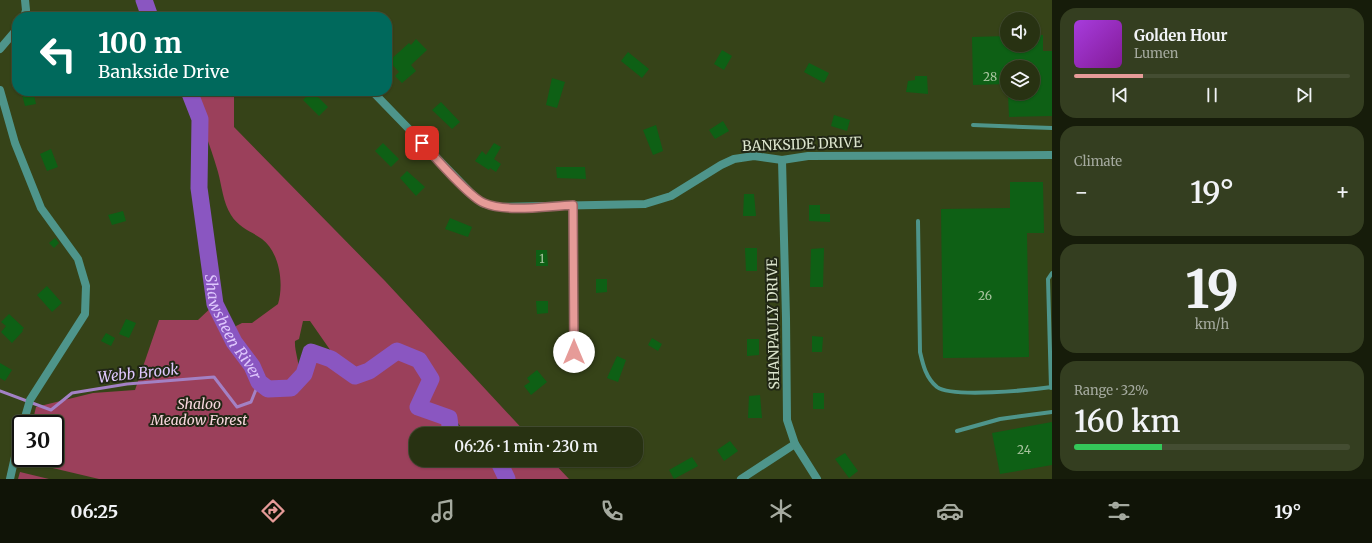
<!DOCTYPE html>
<html lang="en">
<head>
<meta charset="utf-8">
<style>
  :root { --surface:#283212; --page:#343e20; --text:#f1f3f6; --muted:#a5aa9f; --line:#444d32; --accent:#e69b98 }
  body { margin:0; font-family:Merriweather,serif; background:var(--page); color:var(--text); height:100vh; display:flex; flex-direction:column; font-size:15px; white-space:nowrap }
  * { box-sizing:border-box; margin:0 }
  p { font-size:13px; color:var(--muted) }
  .icon { flex:none; width:22px; height:22px; fill:none; stroke:currentColor; stroke-width:2; stroke-linecap:round; stroke-linejoin:round }
  .map { position:relative; flex:1; overflow:hidden }
  .sheet { display:flex; flex-direction:column; gap:8px; padding:8px; background:#161c0a; width:320px }
  .sheet>* { flex:none }
  .banner { position:absolute; left:12px; top:12px; width:380px; height:84px; border-radius:16px; box-shadow:0 1px 3px #0004,0 0 0 1px var(--line); background:#00695c; color:#fff; overflow:hidden }
  .tools { position:absolute; left:1000px; top:12px; display:grid; gap:8px }
  .tools a { display:grid; place-items:center; width:40px; height:40px; border-radius:50%; background:var(--surface); box-shadow:0 1px 3px #0004,0 0 0 1px var(--line); font-size:20px }
  .speed { position:absolute; left:12px; top:415px; display:flex; gap:8px; font-size:20px; font-weight:700; text-align:center }
  .speed>* { display:grid; place-content:center; width:52px; height:52px; border-radius:50%; background:var(--surface); box-shadow:0 1px 3px #0004,0 0 0 1px var(--line); line-height:1 }
  .speed .limit { border:2px solid #111; border-radius:6px; background:#fff; color:#111 }
  .pin { position:absolute; display:grid; place-items:center; width:34px; height:34px; color:#fff; margin:-17px; border-radius:8px; box-shadow:0 2px 6px #0006 }
  .me { position:absolute; width:44px; margin:-22px; rotate:0deg; stroke-linejoin:round; filter:drop-shadow(0 0 3px #0008) }
  .turn { display:flex; align-items:center; gap:14px; height:84px; padding:0 20px; font-size:18px }
  .turn .icon { width:52px; height:52px; stroke-width:2.5 }
  .turn b { display:block; font-size:28px; line-height:34px }
  .big { font-size:30px; font-weight:600; line-height:1.1 }
  .sheet .card { flex:1; display:flex; flex-direction:column; justify-content:center; gap:6px; min-width:0; padding:0 14px; border-radius:16px; background:var(--page) }
  .sheet .dial { align-items:center; gap:0 }
  .dial b { font-size:52px; line-height:1 }
  .song { display:flex; align-items:center; gap:12px }
  .cover { width:48px; height:48px; border-radius:6px; background:linear-gradient(135deg,hsl(280 70% 55%),hsl(290 70% 35%)) }
  .played { height:4px; border-radius:2px; background:linear-gradient(90deg,var(--accent) 25%,var(--line) 25%) }
  .keys { display:flex; justify-content:space-around; direction:ltr }
  .heat { display:flex; justify-content:space-between; align-items:center; font-size:22px; direction:ltr }
  .charge { height:6px; border-radius:3px; background:linear-gradient(90deg,#34c759 32%,var(--line) 0) }
  .trip { position:absolute; left:409px; top:427px; width:234px; height:40px; border-radius:16px; background:var(--surface); box-shadow:0 1px 3px #0004,0 0 0 1px var(--line); font-weight:600; line-height:40px; text-align:center }
  .tabs { display:flex; height:64px; justify-content:space-around; align-items:center; background:#101407; color:var(--muted) }
  .tabs .icon { width:28px; height:28px }
  .tabs .current { color:var(--accent) }
  .tabs b { font-size:18px; color:var(--text) }
  main { display:flex; flex:1; min-height:0 }
  .map>svg:first-child { display:block }
  .green { fill:#9b405b; fill-rule:evenodd }
  .lines { fill:none; stroke-linecap:round; stroke-linejoin:round }
  .stream { stroke:#a381c5; stroke-width:3 }
  .river { stroke:#8a56c1; stroke-width:17 }
  .building { fill:#0e6015 }
  .service { stroke:#4e958b; stroke-width:4 }
  .minor { stroke:#4e958b; stroke-width:8 }
  .route-casing { stroke:#966563; stroke-width:10 }
  .route { stroke:#e69b98; stroke-width:7 }
  .labels { text-anchor:middle; dominant-baseline:central; stroke-width:4; stroke-linejoin:round; paint-order:stroke }
  .number-label { font-size:12px; fill:#a8c49f }
  .street-label { font-size:14px; fill:#dce5cd; stroke:#212715 }
  .park-label { font-size:14px; font-style:italic; fill:#f8d7de; stroke:#212715 }
  .water-label { font-size:15px; font-style:italic; fill:#dec7fd; stroke:#212715 }
</style>
</head>
<body>
<main>
<div class="map">
<svg width="1052" height="479" viewBox="0 0 1052 479">
  <rect width="100%" height="100%" fill="#364318"/>
  <g class="green">
    <path d="M191 91H234V127L385 281 527 434H460L461 427 458 423H453L446 414H440L449 418 451 434H416V460H551L569 479H99L23 461 24 458H55V424H32L36 407 93 393 135 390 159 320H198L215 304 234 342 252 366 259 382 268 389 291 387 304 374 311 352 331 359 342 367 310 321H303L299 339 295 341C294 354 304 370 295 382 287 384 274 389 267 385 257 379 259 366 253 357 248 347 230 340 236 326L242 323H252L278 304C284 284 280 253 262 239 251 231 239 228 231 215 223 202 222 187 218 172 210 144 199 118 191 91ZM402 350 411 353 418 360 398 351ZM397 351V352L369 370 381 356ZM429 384 423 409 418 406Z"/>
    <polygon points="20,472 49,479 18,479"/>
  </g>
  <g class="lines">
    <polyline class="stream" points="0,391 51,410 72,393 127,384 214,377 237,407 251,402 259,382"/>
    <g class="river">
      <polyline points="144,0 150,17"/>
      <path id="s1" d="M189 91 200 119 199 188 215 304 234 342 252 366 259 382 268 389 291 388 304 374 311 352 331 359 355 376 369 371 397 351 419 360 431 379 418 407 449 418 451 434"/>
      <polyline points="498,460 507,479"/>
    </g>
  </g>
  <g class="building">
    <polygon points="1033,35 1043,35 1043,51 1052,51 1052,116 1009,117 1008,93 1033,93 1033,67 1007,67 1007,84 973,85 972,37 1007,36 1007,45 1033,45"/>
    <polygon points="416,39 427,50 411,65 416,71 402,83 395,76 399,72 389,61 409,43 411,45"/>
    <polygon points="722,50 732,56 724,70 714,64"/>
    <polygon points="628,52 649,69 642,78 621,61"/>
    <polygon points="809,63 829,73 824,83 804,72"/>
    <polygon points="915,76 927,76 928,94 906,92 908,81 915,80"/>
    <polygon points="552,78 565,82 557,108 546,105"/>
    <polygon points="21,91 33,91 36,104 25,106"/>
    <polygon points="312,91 328,107 319,116 303,100"/>
    <polygon points="441,102 460,122 452,129 432,110"/>
    <polygon points="834,115 850,120 847,131 831,126"/>
    <polygon points="723,121 729,131 715,139 709,130"/>
    <polygon points="656,125 663,151 653,155 643,130"/>
    <polygon points="383,143 399,159 391,167 375,151"/>
    <polygon points="494,143 501,147 494,159 501,164 496,172 490,168 489,170 475,161 482,151 486,155"/>
    <polygon points="51,149 58,167 47,171 40,154"/>
    <polygon points="556,167 585,167 586,179 557,178"/>
    <polygon points="407,171 425,187 416,196 400,178"/>
    <polygon points="1010,182 1043,182 1044,233 1027,233 1029,357 943,358 941,209 1010,208"/>
    <polygon points="744,194 754,194 756,216 743,216"/>
    <polygon points="809,205 820,205 820,214 830,214 830,222 809,221"/>
    <polygon points="123,211 126,221 112,225 108,215"/>
    <polygon points="450,218 472,227 468,237 445,229"/>
    <polygon points="55,238 59,243 54,248 49,243"/>
    <polygon points="745,248 757,248 757,271 746,271"/>
    <polygon points="824,248 823,287 810,287 811,249"/>
    <polygon points="536,250 547,250 548,266 536,266"/>
    <polygon points="596,279 607,279 607,292 596,293"/>
    <polygon points="47,286 62,303 52,312 37,295"/>
    <polygon points="536,301 548,301 548,313 537,314"/>
    <polygon points="9,314 24,328 22,330 23,331 12,343 1,332 6,326 1,322"/>
    <polygon points="126,319 136,323 129,338 119,334"/>
    <polygon points="106,333 115,338 111,346 101,341"/>
    <polygon points="812,336 823,337 822,352 812,352"/>
    <polygon points="652,338 662,344 658,351 648,345"/>
    <polygon points="747,339 759,339 759,355 747,356"/>
    <polygon points="617,356 626,360 618,382 607,378"/>
    <polygon points="0,363 12,370 5,381 0,378"/>
    <polygon points="537,370 547,382 531,395 524,386 530,382 527,378"/>
    <rect x="813" y="393" width="11" height="16"/>
    <polygon points="760,395 762,418 748,418 749,396"/>
    <polygon points="1052,422 1052,465 1000,474 992,433"/>
    <polygon points="730,441 738,451 724,461 717,450"/>
    <polygon points="845,453 858,471 849,478 835,459"/>
    <polygon points="692,457 698,466 674,479 669,470"/>
  </g>
  <g class="lines">
    <g class="service">
      <polyline points="973,125 1052,128"/>
      <path d="M918 221 920 352C923 365 926 378 937 387 952 398 1031 390 1052 387"/>
      <polyline points="1051,388 1048,279 1052,273"/>
      <polyline points="957,431 1000,419 1052,412"/>
    </g>
    <g class="minor">
      <polyline points="24,17 26,10 25,0"/>
      <polyline points="0,49 17,29"/>
      <polyline points="0,90 15,143 41,208 78,259 86,286 85,314 30,400 23,424"/>
      <polyline points="372,91 473,195 482,203 495,207 645,204 671,196 721,165 734,159 754,156 782,160 808,156 1052,155"/>
      <polyline points="782,160 786,318 787,420 795,444 817,479"/>
      <polyline points="573,205 574,352"/>
      <polyline points="10,479 21,430"/>
      <polyline points="741,479 795,444"/>
    </g>
  </g>
  <g class="lines">
    <g class="route-casing">
      <path id="route" d="M422 143C434 156 470 198 484 203 507 213 547 206 573 205L574 352"/>
    </g>
    <use href="#route" class="route"/>
  </g>
  <g class="labels">
    <g class="number-label">
      <text x="990" y="76">28</text>
      <text x="542" y="258">1</text>
      <text x="985" y="295">26</text>
      <text x="1024" y="449">24</text>
    </g>
    <g class="street-label">
      <text transform="translate(802 144) rotate(-2)">BANKSIDE DRIVE</text>
      <text transform="translate(773 324) rotate(-91)">SHANPAULY DRIVE</text>
    </g>
    <g class="park-label">
      <text x="199" y="404">Shaloo<tspan x="199" dy="16">Meadow Forest</tspan></text>
    </g>
    <g class="water-label">
      <text stroke="none"><textPath href="#s1" startOffset="244">Shawsheen River</textPath></text>
      <text transform="translate(138 373) rotate(-6)">Webb Brook</text>
    </g>
  </g>
</svg>
<div class="tools">
<a><svg class="icon" aria-label="sound" viewBox="0 0 24 24"><path d="M4 9h4l5-4v14l-5-4H4zM17 9q2 3 0 6"/></svg></a>
<a><svg class="icon" aria-label="layers" viewBox="0 0 24 24"><path d="M12 4l9 5-9 5-9-5zM3 14l9 5 9-5"/></svg></a>
</div>
<div class="speed"><div class="limit">30</div></div>
<div class="pin" style="left:422px;top:143px;background:#d93025"><svg class="icon" aria-label="arrive" viewBox="0 0 24 24"><path d="M6 21V4h12l-3 4 3 4H6"/></svg></div>
<svg class="me" style="left:574px;top:352px" viewBox="-20 -20 40 40"><circle r="19" fill="#fff"/><path d="M0-13L10 11 0 6-10 11z" fill="#e69b98"/></svg>
<div class="trip">06:26 · 1 min · 230 m</div>
<div class="banner">
<div class="turn"><svg class="icon" aria-label="left" viewBox="0 0 24 24"><path d="M17 20v-9H6M10 6l-5 5 5 5"/></svg><div><b>100 m</b>Bankside Drive</div></div>
</div>
</div>
<section class="sheet">
<div class="card">
<div class="song"><i class="cover"></i><div><b>Golden Hour</b><p>Lumen</p></div></div>
<div class="played"></div>
<div class="keys"><svg class="icon" aria-label="previous" viewBox="0 0 24 24"><path d="M18 5L8 12l10 7zM5 5v14"/></svg><svg class="icon" aria-label="pause" viewBox="0 0 24 24"><path d="M8 5v14M16 5v14"/></svg><svg class="icon" aria-label="next" viewBox="0 0 24 24"><path d="M6 5l10 7-10 7zM19 5v14"/></svg></div>
</div>
<div class="card"><p>Climate</p>
<div class="heat"><a>−</a><b class="big">19°</b><a>+</a></div>
</div>
<div class="card dial"><b>19</b><p>km/h</p></div>
<div class="card"><p>Range · 32%</p><b class="big">160 km</b><div class="charge"></div></div>
</section>
</main>
<nav class="tabs">
<b>06:25</b>
<svg class="icon current" aria-label="directions" viewBox="0 0 24 24"><path d="M12 3l9 9-9 9-9-9zM9 14v-3h6M13 9l2 2-2 2"/></svg>
<svg class="icon" aria-label="music" viewBox="0 0 24 24"><path d="M9 18V5l10-2v13"/><circle cx="6" cy="18" r="3"/><circle cx="16" cy="16" r="3"/></svg>
<svg class="icon" aria-label="phone" viewBox="0 0 24 24"><path d="M5 4h4l2 5-3 2q2 4 5 5l2-3 5 2v4C11 20 4 13 5 4z"/></svg>
<svg class="icon" aria-label="climate" viewBox="0 0 24 24"><path d="M12 3v18M4 7l16 10M4 17L20 7"/></svg>
<svg class="icon" aria-label="car" viewBox="0 0 24 24"><path d="M5 17H2v-5l4-1 3-4h7l3 4 3 1v5h-3M9 17h6M6 11h13"/><circle cx="7" cy="17" r="2"/><circle cx="17" cy="17" r="2"/></svg>
<svg class="icon" aria-label="filters" viewBox="0 0 24 24"><path d="M4 7h16M4 17h16"/><circle cx="9" cy="7" r="2"/><circle cx="15" cy="17" r="2"/></svg>
<b>19°</b>
</nav>
</body>
</html>
